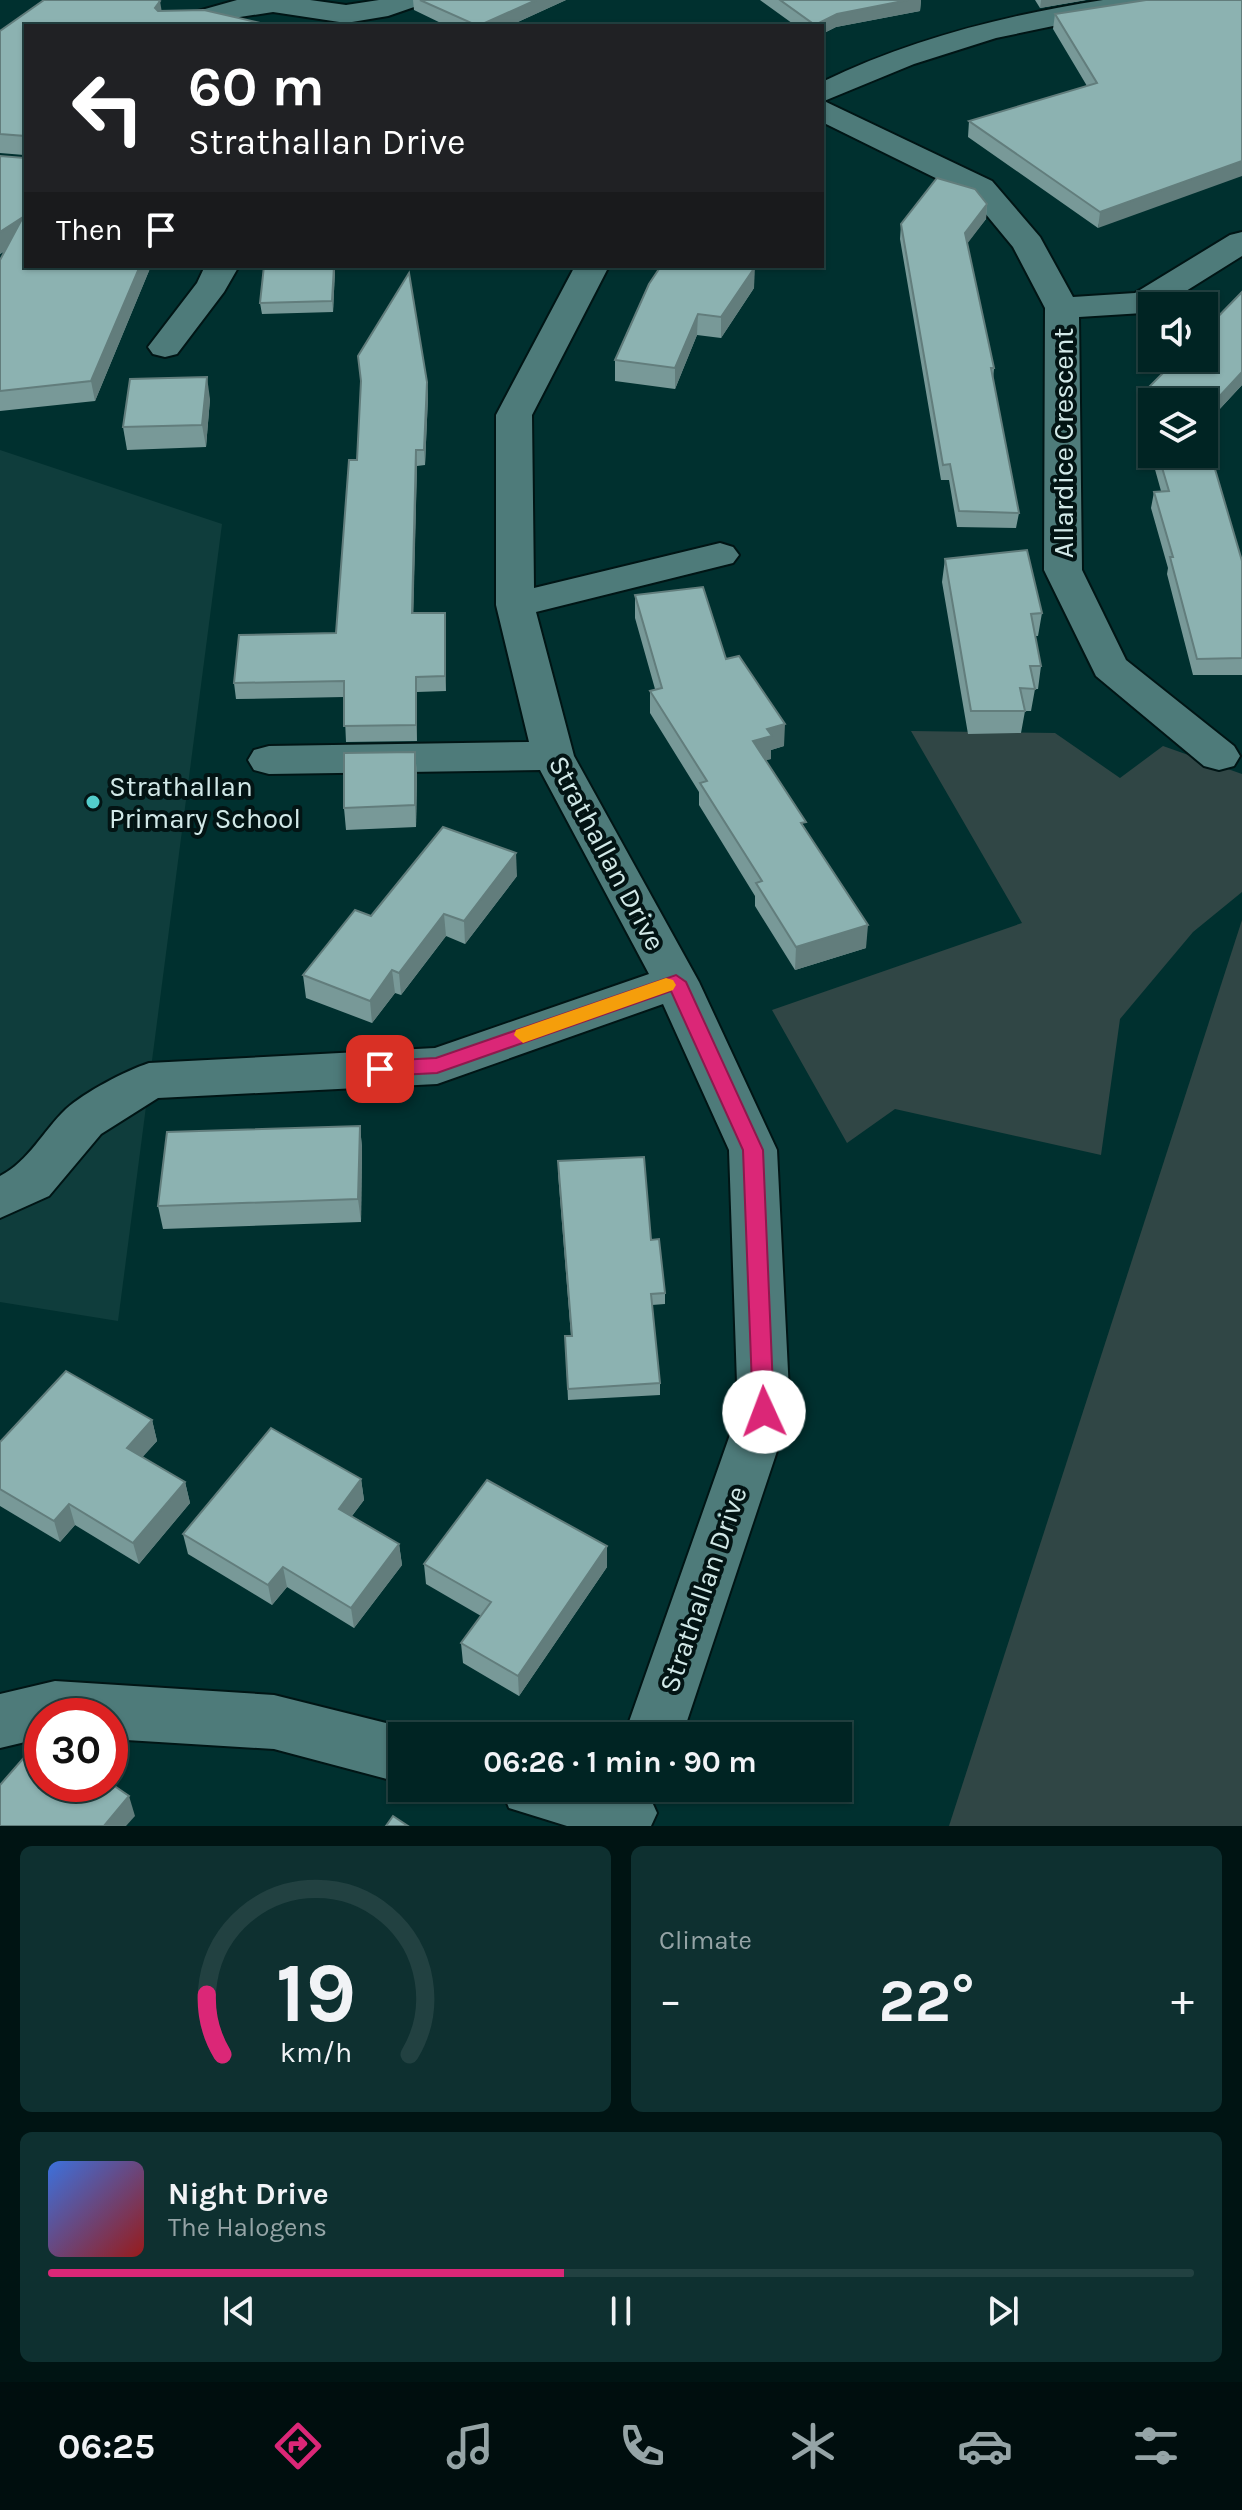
<!DOCTYPE html>
<html lang="en">
<head>
<meta charset="utf-8">
<style>
  :root { --surface:#002423; --page:#0e3030; --text:#f1f3f6; --muted:#95a4a6; --line:#224141; --accent:#db2777 }
  body { margin:0; font-family:Karla,sans-serif; background:var(--page); color:var(--text); height:100vh; display:flex; flex-direction:column; font-size:30px; white-space:nowrap }
  * { box-sizing:border-box; margin:0 }
  p { font-size:26px; color:var(--muted) }
  .icon { flex:none; width:44px; height:44px; fill:none; stroke:currentColor; stroke-width:2; stroke-linecap:round; stroke-linejoin:round }
  .map { position:relative; height:1826px; overflow:hidden }
  .panel { display:flex; flex-direction:column; gap:20px; padding:20px; background:#001413; flex:1 }
  .panel>* { flex:none }
  .banner { position:absolute; left:24px; top:24px; width:800px; height:244px; border-radius:0px; box-shadow:0 2px 6px #0004,0 0 0 2px var(--line); background:#202124; color:#fff; overflow:hidden }
  .fabs { position:absolute; left:1138px; top:292px; display:grid; gap:16px }
  .fabs a { display:grid; place-items:center; width:80px; height:80px; border-radius:0px; background:var(--surface); box-shadow:0 2px 6px #0004,0 0 0 2px var(--line); font-size:40px }
  .speed { position:absolute; left:24px; top:1698px; display:flex; gap:16px; font-size:40px; font-weight:700; text-align:center }
  .speed>* { display:grid; place-content:center; width:104px; height:104px; border-radius:50%; background:var(--surface); box-shadow:0 2px 6px #0004,0 0 0 2px var(--line); line-height:1 }
  .speed .limit { border:12px solid #d22; background:#fff; color:#111 }
  .pin { position:absolute; display:grid; place-items:center; width:68px; height:68px; color:#fff; margin:-34px; border-radius:16px; box-shadow:0 4px 12px #0006 }
  .me { position:absolute; width:88px; margin:-44px; rotate:358deg; stroke-linejoin:round; filter:drop-shadow(0 0 6px #0008) }
  .turn { display:flex; align-items:center; gap:28px; height:168px; padding:0 32px; font-size:36px }
  .turn .icon { width:104px; height:104px; stroke-width:2.5 }
  .turn b { display:block; font-size:56px; line-height:68px }
  .then { display:flex; align-items:center; height:76px; padding:0 32px; background:#0003; gap:16px; font-size:30px }
  .big { font-size:60px; font-weight:700; line-height:1.1 }
  .panel .card { flex:1; display:flex; flex-direction:column; justify-content:center; gap:12px; min-width:0; padding:0 28px; border-radius:12px; background:var(--page) }
  .panel .dial { align-items:center; gap:0 }
  .dial svg { height:208px; overflow:visible; fill:none; stroke:var(--line); stroke-width:7; stroke-linecap:round; text-anchor:middle }
  .dial text { fill:var(--text); stroke:none }
  .song { display:flex; align-items:center; gap:24px }
  .cover { width:96px; height:96px; border-radius:12px; background:linear-gradient(135deg,hsl(220 70% 55%),hsl(0 70% 35%)) }
  .played { height:8px; border-radius:4px; background:linear-gradient(90deg,var(--accent) 45%,var(--line) 45%) }
  .keys { display:flex; justify-content:space-around; direction:ltr }
  .heat { display:flex; justify-content:space-between; align-items:center; font-size:44px; direction:ltr }
  .panel .tiles { flex:1; display:grid; gap:20px; grid-template-columns:1fr 1fr }
  .card:last-child { grid-column:span 2 }
  .trip { position:absolute; left:388px; top:1722px; width:464px; height:80px; border-radius:0px; background:var(--surface); box-shadow:0 2px 6px #0004,0 0 0 2px var(--line); font-weight:700; line-height:80px; text-align:center }
  .tab-bar { display:flex; height:128px; justify-content:space-around; align-items:center; background:#000e0e; color:var(--muted) }
  .tab-bar .icon { width:56px; height:56px }
  .tab-bar .active { color:var(--accent) }
  .tab-bar b { font-size:36px; color:var(--text) }
  .map>svg:first-child { display:block }
  .built { fill:#0f3d3c }
  .green { fill:#304645 }
  .lines { fill:none; stroke-linecap:round; stroke-linejoin:round }
  .minor-casing { stroke:#001515; stroke-width:4 }
  .minor { fill:#4e7b7a; fill-rule:evenodd }
  .wall { fill:#789998 }
  .shaded-wall { fill:#627d7c }
  .building { fill:#8cb2b1; stroke:#627d7c; stroke-width:2 }
  .route { fill:#db2777; stroke:#8e194d; stroke-width:2 }
  .slow { fill:#f59e0b }
  .poi-dot { fill:#53cdcb; stroke:#031414; stroke-width:3 }
  .labels { text-anchor:middle; dominant-baseline:central; stroke-width:8; stroke-linejoin:round; paint-order:stroke }
  .street-label { font-size:28px; fill:#d2e9e8; stroke:#031414 }
  .poi-label { font-size:28px; fill:#d2e9e8; stroke:#031414; text-anchor:start }
</style>
</head>
<body>
<div class="map">
<svg width="1242" height="1826" viewBox="0 0 1242 1826">
  <rect width="100%" height="100%" fill="#00302f"/>
  <polygon class="built" points="0,450 222,524 118,1321 0,1302"/>
  <g class="green">
    <polygon points="911,731 1055,733 1120,778 1163,746 1242,774 1242,892 1193,932 1120,1019 1101,1155 895,1109 847,1143 772,1010 1022,923"/>
    <polygon points="1242,920 1242,1826 949,1826"/>
  </g>
  <g class="lines">
    <g class="minor-casing">
      <g id="minor">
        <polygon points="237,0 310,0 346,5 379,0 421,0 417,6 388,16 346,23 273,12 227,19 205,26 161,26 166,20"/>
        <path d="M1103 0H1179L1175 6 1165 9 1077 21 996 38 914 64 824 101 992 181 1040 237 1073 297 1135 293 1230 235 1242 232V256L1162 306H1152V311L1143 313 1079 317 1082 570 1126 660 1234 746 1240 756 1234 766 1219 770 1204 766 1096 676 1044 570 1045 308 1013 247 970 195 822 122V82C911 39 1006 15 1103 0Z"/>
        <polygon points="205,266 239,266 224,292 177,354 165,357 153,354 148,347 197,283"/>
        <path d="M575 266H609L532 415 534 588 720 543 733 547 739 555 733 563 536 612 574 756 699 982 777 1150 790 1412 682 1736H624L738 1412 729 1150 663 1004 437 1084 158 1098 101 1134 49 1196 0 1218V1176C29 1161 43 1131 66 1109 85 1092 125 1071 149 1063L435 1048 649 974 540 770 269 774 254 770 248 760 254 750 269 746 529 742 496 605V415Z"/>
        <polygon points="55,1681 274,1695 402,1727 423,1736 402,1736 402,1783 274,1749 110,1739 110,1716 42,1716 42,1738 0,1748 0,1694"/>
        <polygon points="501,1788 636,1788 648,1793 657,1813 651,1826 567,1826 509,1808"/>
      </g>
    </g>
    <use href="#minor" class="minor"/>
  </g>
  <g class="wall">
    <polygon points="44,0 26,266 151,266 95,401 0,411 0,260 5,251 0,254 0,156 24,158 24,155 0,153 0,31"/>
    <polygon points="413,0 566,0 509,26 447,26 414,10"/>
    <polygon points="760,0 921,0 920,11 836,27 822,34 822,26 796,26"/>
    <polygon points="1035,0 1086,0 1040,8"/>
    <polygon points="1146,0 1098,228 968,137 969,121 1087,86 1053,29 1055,14"/>
    <polygon points="987,204 986,219 967,243 994,368 993,380 1019,513 1016,528 957,527 949,480 941,480 900,239 901,224"/>
    <polygon points="335,270 333,312 262,314 260,303"/>
    <polygon points="649,284 754,288 721,338 697,335 675,389 615,381 615,360"/>
    <polygon points="1242,292 1242,385 1204,426 1204,402 1152,402 1152,454 1204,454 1242,561 1242,675 1193,675 1167,574 1168,568 1151,508 1154,492 1161,491 1139,412 1141,395"/>
    <polygon points="427,382 428,397 425,465 417,466 413,613 445,613 446,691 417,692 417,741 346,742 344,697 236,699 234,683 336,633 357,460"/>
    <polygon points="210,399 206,447 127,450 123,427"/>
    <polygon points="945,559 1042,613 1038,636 1035,636 1041,666 1038,689 1035,689 1031,711 1025,711 1021,733 968,734 942,582"/>
    <polygon points="635,595 726,659 784,746 771,750 771,759 765,760 806,830 866,948 795,970 755,906 755,896 699,805 699,792 650,713 650,691 655,689 635,618"/>
    <polygon points="415,752 417,775 416,827 346,830 344,808"/>
    <polygon points="517,876 465,944 446,936 401,995 395,993 372,1023 306,998 303,975 371,916"/>
    <polygon points="360,1126 362,1148 361,1222 163,1229 158,1206"/>
    <polygon points="558,1173 651,1240 665,1293 665,1304 652,1305 660,1383 660,1395 568,1400 565,1336 571,1336"/>
    <polygon points="152,1420 157,1441 142,1457 185,1482 190,1503 139,1564 75,1525 60,1542 0,1506 0,1442"/>
    <polygon points="361,1479 364,1500 352,1516 399,1544 402,1565 354,1628 287,1587 272,1605 188,1554 183,1534"/>
    <polygon points="607,1546 607,1567 519,1696 463,1663 461,1643 481,1616 426,1584 424,1564"/>
  </g>
  <g class="shaded-wall">
    <polygon points="536,0 566,0 509,26 478,26"/>
    <polygon points="908,0 921,0 920,11 836,27 822,34 822,26 815,26 837,14"/>
    <polygon points="1041,0 1086,0 1040,8"/>
    <polygon points="160,1 163,19 155,8"/>
    <polygon points="1242,161 1242,176 1098,228 1100,212"/>
    <polygon points="987,204 986,219 964,248 965,233"/>
    <polygon points="23,217 26,237 0,254 0,232"/>
    <polygon points="140,266 151,266 95,401 91,381"/>
    <polygon points="334,266 335,270 333,312 332,301"/>
    <polygon points="755,267 754,288 721,338 721,317"/>
    <polygon points="698,314 697,335 675,389 675,368"/>
    <polygon points="1242,372 1242,385 1204,426 1204,413"/>
    <polygon points="207,377 210,399 206,447 202,425"/>
    <polygon points="427,382 428,397 425,465 424,450"/>
    <polygon points="416,450 417,466 413,629 412,613"/>
    <polygon points="445,613 446,628 446,691 445,676"/>
    <polygon points="416,677 417,692 417,741 416,725"/>
    <polygon points="785,724 784,746 771,750 771,759 752,764 753,741 767,729"/>
    <polygon points="415,752 417,775 416,827 415,805"/>
    <polygon points="516,853 517,876 465,944 464,921"/>
    <polygon points="444,914 446,936 401,995 399,973"/>
    <polygon points="868,925 866,948 795,970 796,947"/>
    <polygon points="392,970 395,993 372,1023 370,1001"/>
    <polygon points="360,1126 362,1148 361,1222 358,1199"/>
    <polygon points="152,1420 157,1441 132,1469 127,1448"/>
    <polygon points="361,1479 364,1500 342,1529 339,1509"/>
    <polygon points="185,1482 190,1503 139,1564 133,1543"/>
    <polygon points="69,1504 75,1525 60,1542 54,1521"/>
    <polygon points="399,1544 402,1565 354,1628 351,1608"/>
    <polygon points="607,1546 607,1567 519,1696 518,1676"/>
    <polygon points="283,1567 287,1587 272,1605 268,1585"/>
    <polygon points="129,1796 135,1816 126,1826 104,1826"/>
  </g>
  <g class="building">
    <polygon points="44,0 158,0 160,1 155,8 158,11 204,10 273,26 26,26 26,266 140,266 91,381 0,391 0,260 23,217 0,232 0,156 24,158 25,136 0,134 0,31"/>
    <polygon points="420,0 536,0 478,26"/>
    <polygon points="780,0 908,0 837,14 815,25"/>
    <polygon points="1146,0 1242,0 1242,161 1100,212 969,121 1097,83 1055,14"/>
    <polygon points="937,178 975,189 987,204 965,233 994,368 991,368 1019,513 959,511 950,464 943,465 901,224"/>
    <polygon points="264,266 334,266 332,301 260,303"/>
    <polygon points="661,266 748,266 755,267 721,317 698,314 675,368 615,360 649,284"/>
    <polygon points="409,273 427,382 424,450 416,450 412,613 445,613 445,676 416,677 416,725 344,726 344,681 234,683 239,635 336,633 349,460 357,460 361,381 358,356"/>
    <polygon points="1242,292 1242,372 1204,413 1204,402 1152,402 1152,432 1141,395 1178,358 1204,358 1204,331"/>
    <polygon points="207,377 202,425 123,427 130,379"/>
    <polygon points="1204,442 1207,442 1242,561 1242,658 1197,659 1170,557 1173,557 1154,492 1169,491 1158,454 1204,454"/>
    <polygon points="1027,550 1042,613 1031,614 1041,666 1030,666 1035,689 1020,688 1025,711 971,711 945,559"/>
    <polygon points="703,587 726,659 739,656 785,724 767,729 772,736 753,741 806,822 801,823 868,925 796,947 756,883 762,881 700,783 707,781 650,691 662,688 635,595"/>
    <polygon points="415,752 415,805 344,808 344,753"/>
    <polygon points="443,827 516,853 464,921 444,914 399,973 392,970 370,1001 303,975 355,910 371,916"/>
    <polygon points="360,1126 358,1199 158,1206 167,1132"/>
    <polygon points="644,1157 651,1240 659,1239 665,1293 651,1294 660,1383 568,1389 565,1336 572,1336 558,1161"/>
    <polygon points="66,1371 152,1420 127,1448 185,1482 133,1543 69,1504 54,1521 0,1489 0,1442"/>
    <polygon points="271,1428 361,1479 339,1509 399,1544 351,1608 283,1567 268,1585 183,1534"/>
    <polygon points="487,1480 607,1546 518,1676 461,1643 491,1602 424,1564"/>
    <polygon points="42,1737 42,1784 110,1783 129,1796 104,1826 0,1826 0,1785"/>
    <polygon points="393,1816 408,1826 386,1826"/>
  </g>
  <polygon class="route" points="676,975 686,982 763,1150 774,1412 771,1419 764,1422 756,1419 753,1412 743,1150 671,991 437,1073 380,1076 373,1074 370,1069 373,1063 380,1061 436,1058"/>
  <polygon class="slow" points="666,978 673,980 676,985 673,990 523,1043 514,1035 516,1030"/>
  <circle class="poi-dot" cx="93" cy="802" r="8"/>
  <g class="labels">
    <g class="street-label">
      <text transform="translate(1063 443) rotate(-90)">Allardice Crescent</text>
      <text transform="translate(607 853) rotate(62)">Strathallan Drive</text>
      <text transform="translate(703 1589) rotate(-71)">Strathallan Drive</text>
    </g>
    <g class="poi-label">
      <text x="109" y="786">Strathallan<tspan x="109" dy="32">Primary School</tspan></text>
    </g>
  </g>
</svg>
<div class="fabs">
<a><svg class="icon" aria-label="sound" viewBox="0 0 24 24"><path d="M4 9h4l5-4v14l-5-4H4zM17 9q2 3 0 6"/></svg></a>
<a><svg class="icon" aria-label="layers" viewBox="0 0 24 24"><path d="M12 4l9 5-9 5-9-5zM3 14l9 5 9-5"/></svg></a>
</div>
<div class="speed"><div class="limit">30</div></div>
<div class="pin" style="left:380px;top:1069px;background:#d93025"><svg class="icon" aria-label="arrive" viewBox="0 0 24 24"><path d="M6 21V4h12l-3 4 3 4H6"/></svg></div>
<svg class="me" style="left:764px;top:1412px" viewBox="-20 -20 40 40"><circle r="19" fill="#fff"/><path d="M0-13L10 11 0 6-10 11z" fill="#db2777"/></svg>
<div class="trip">06:26 · 1 min · 90 m</div>
<div class="banner">
<div class="turn"><svg class="icon" aria-label="left" viewBox="0 0 24 24"><path d="M17 20v-9H6M10 6l-5 5 5 5"/></svg><div><b>60 m</b>Strathallan Drive</div></div>
<div class="then">Then<svg class="icon" aria-label="arrive" viewBox="0 0 24 24"><path d="M6 21V4h12l-3 4 3 4H6"/></svg></div>
</div>
</div>
<section class="panel">
<div class="tiles">
<div class="card dial"><svg viewBox="0 0 100 80">
<path d="M14 69A42 42 0 1 1 86 69"/>
<path d="M14 69A42 42 0 0 1 8 46" stroke="#db2777"/>
<text x="50" y="56" font-size="32" font-weight="700">19</text>
<text x="50" y="72" font-size="11">km/h</text>
</svg></div>
<div class="card"><p>Climate</p>
<div class="heat"><a>−</a><b class="big">22°</b><a>+</a></div>
</div>
<div class="card">
<div class="song"><i class="cover"></i><div><b>Night Drive</b><p>The Halogens</p></div></div>
<div class="played"></div>
<div class="keys"><svg class="icon" aria-label="previous" viewBox="0 0 24 24"><path d="M18 5L8 12l10 7zM5 5v14"/></svg><svg class="icon" aria-label="pause" viewBox="0 0 24 24"><path d="M8 5v14M16 5v14"/></svg><svg class="icon" aria-label="next" viewBox="0 0 24 24"><path d="M6 5l10 7-10 7zM19 5v14"/></svg></div>
</div>
</div>
</section>
<nav class="tab-bar">
<b>06:25</b>
<svg class="icon active" aria-label="directions" viewBox="0 0 24 24"><path d="M12 3l9 9-9 9-9-9zM9 14v-3h6M13 9l2 2-2 2"/></svg>
<svg class="icon" aria-label="music" viewBox="0 0 24 24"><path d="M9 18V5l10-2v13"/><circle cx="6" cy="18" r="3"/><circle cx="16" cy="16" r="3"/></svg>
<svg class="icon" aria-label="phone" viewBox="0 0 24 24"><path d="M5 4h4l2 5-3 2q2 4 5 5l2-3 5 2v4C11 20 4 13 5 4z"/></svg>
<svg class="icon" aria-label="climate" viewBox="0 0 24 24"><path d="M12 3v18M4 7l16 10M4 17L20 7"/></svg>
<svg class="icon" aria-label="car" viewBox="0 0 24 24"><path d="M5 17H2v-5l4-1 3-4h7l3 4 3 1v5h-3M9 17h6M6 11h13"/><circle cx="7" cy="17" r="2"/><circle cx="17" cy="17" r="2"/></svg>
<svg class="icon" aria-label="filters" viewBox="0 0 24 24"><path d="M4 7h16M4 17h16"/><circle cx="9" cy="7" r="2"/><circle cx="15" cy="17" r="2"/></svg>
</nav>
</body>
</html>
